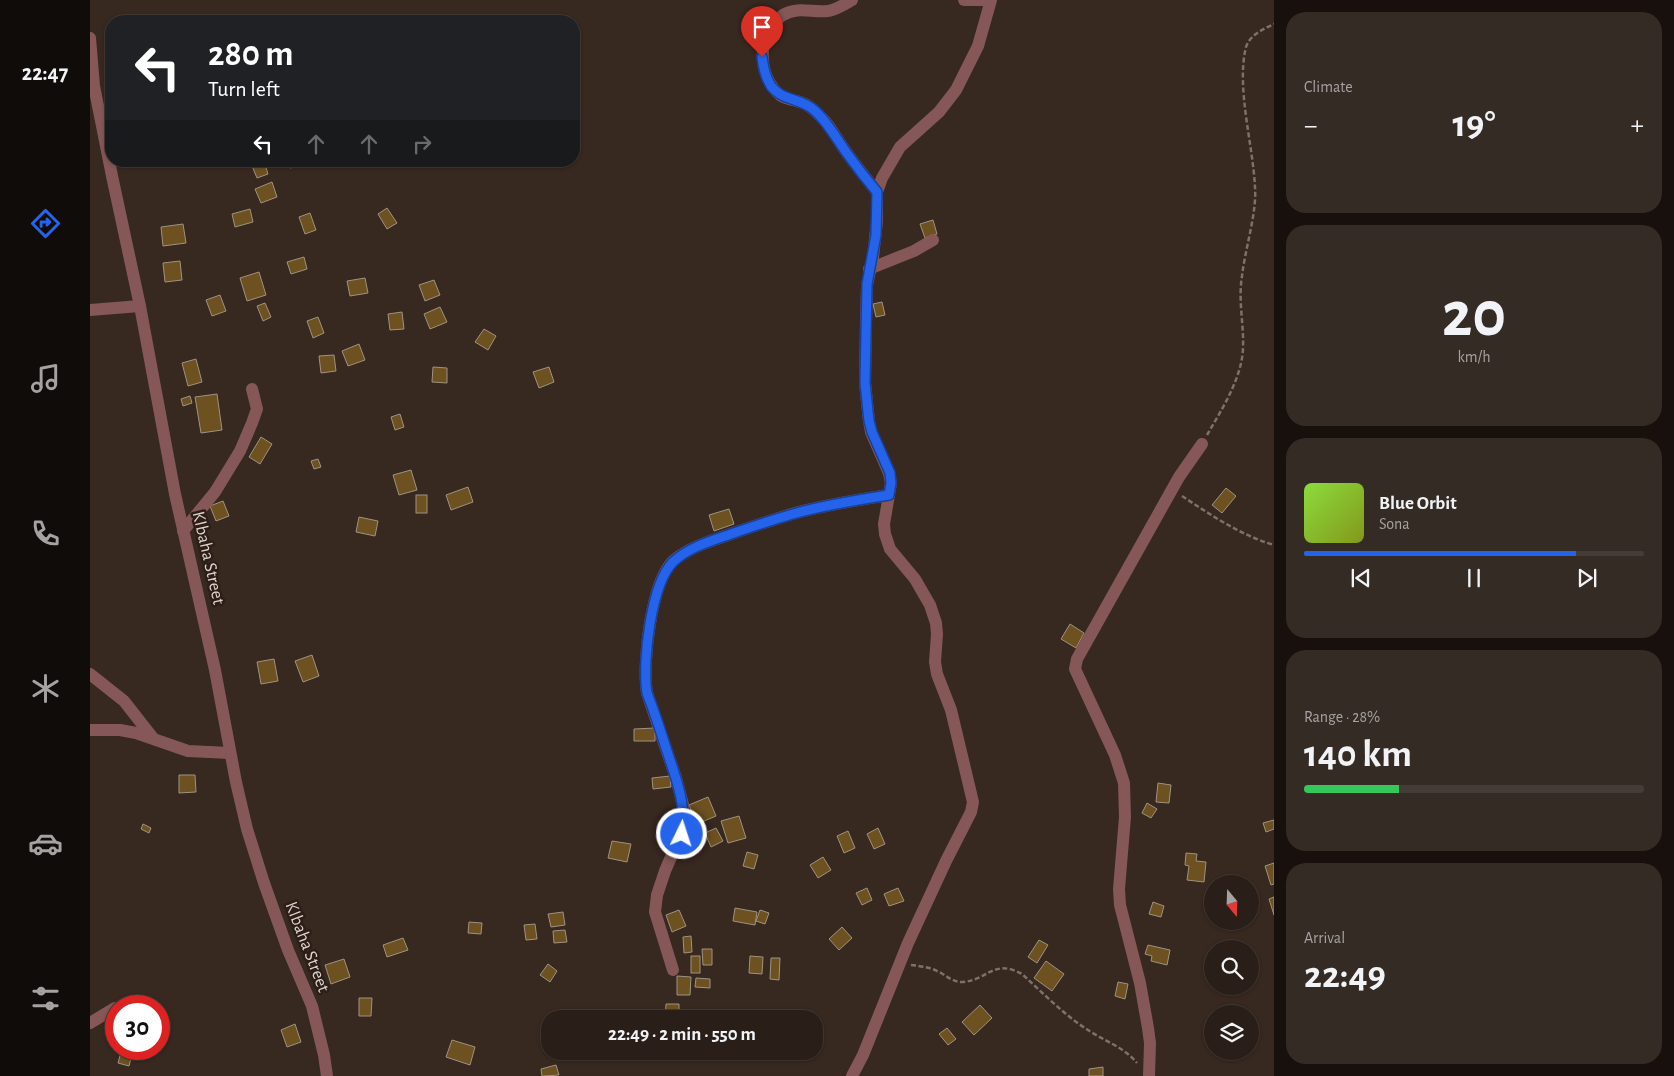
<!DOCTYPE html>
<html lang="en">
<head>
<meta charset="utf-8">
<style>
  :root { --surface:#291e18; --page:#352b25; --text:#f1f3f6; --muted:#a5a2a2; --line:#453c37; --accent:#2563eb }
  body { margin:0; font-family:"Alegreya Sans",sans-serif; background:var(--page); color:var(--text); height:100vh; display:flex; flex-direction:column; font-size:19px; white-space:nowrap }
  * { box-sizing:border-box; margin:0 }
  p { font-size:16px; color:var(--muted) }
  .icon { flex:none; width:28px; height:28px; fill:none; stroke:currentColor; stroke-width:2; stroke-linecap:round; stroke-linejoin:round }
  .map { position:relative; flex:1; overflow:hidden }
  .sheet { display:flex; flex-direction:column; gap:12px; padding:12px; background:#17100d; width:400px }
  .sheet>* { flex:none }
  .banner { position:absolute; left:15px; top:15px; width:475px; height:152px; border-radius:20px; box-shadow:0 1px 4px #0004,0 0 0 1px var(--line); background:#202124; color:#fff; overflow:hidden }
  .needle { width:32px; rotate:161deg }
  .buttons { position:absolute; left:1114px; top:875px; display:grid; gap:10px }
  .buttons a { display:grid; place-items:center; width:55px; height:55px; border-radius:50%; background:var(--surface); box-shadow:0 1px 4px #0004,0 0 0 1px var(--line); font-size:25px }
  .speed { position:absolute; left:15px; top:995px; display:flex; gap:10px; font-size:25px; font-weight:700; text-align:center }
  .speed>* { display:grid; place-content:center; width:65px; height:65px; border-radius:50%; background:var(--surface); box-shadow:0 1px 4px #0004,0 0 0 1px var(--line); line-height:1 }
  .speed .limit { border:8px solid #d22; background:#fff; color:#111 }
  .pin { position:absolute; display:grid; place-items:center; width:42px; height:42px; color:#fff; margin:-51px -21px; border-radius:50% 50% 50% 0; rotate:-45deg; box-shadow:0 0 5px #0007 }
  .pin .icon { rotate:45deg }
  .me { position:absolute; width:55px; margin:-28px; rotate:4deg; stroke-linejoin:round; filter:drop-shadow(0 0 4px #0008) }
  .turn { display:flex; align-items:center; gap:18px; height:105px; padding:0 20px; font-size:22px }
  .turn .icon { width:65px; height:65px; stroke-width:2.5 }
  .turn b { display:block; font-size:35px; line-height:42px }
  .lanes { display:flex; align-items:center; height:48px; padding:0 20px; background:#0003; justify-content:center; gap:25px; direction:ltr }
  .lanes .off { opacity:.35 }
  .big { font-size:38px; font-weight:700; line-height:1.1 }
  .sheet .card { flex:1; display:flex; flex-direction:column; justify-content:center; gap:8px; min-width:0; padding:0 18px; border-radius:20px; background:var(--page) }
  .sheet .dial { align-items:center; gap:0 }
  .dial b { font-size:65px; line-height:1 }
  .song { display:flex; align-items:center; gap:15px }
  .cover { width:60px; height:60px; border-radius:8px; background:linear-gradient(135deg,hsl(90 70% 55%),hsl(70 70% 35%)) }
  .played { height:5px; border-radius:2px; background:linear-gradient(90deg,var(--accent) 80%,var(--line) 80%) }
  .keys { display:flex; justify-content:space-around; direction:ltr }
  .heat { display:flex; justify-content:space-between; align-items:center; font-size:28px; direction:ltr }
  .charge { height:8px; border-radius:4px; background:linear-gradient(90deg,#34c759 28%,var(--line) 0) }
  .trip { position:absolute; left:451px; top:1010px; width:282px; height:50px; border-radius:20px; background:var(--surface); box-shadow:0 1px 4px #0004,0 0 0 1px var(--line); font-weight:700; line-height:50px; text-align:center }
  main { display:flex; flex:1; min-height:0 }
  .menu { display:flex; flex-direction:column; width:90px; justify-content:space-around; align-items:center; background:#100c0a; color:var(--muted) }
  .menu .icon { width:35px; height:35px }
  .menu .current { color:var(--accent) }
  .menu b { font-size:22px; color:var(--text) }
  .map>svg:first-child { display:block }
  .building { fill:#6d5120; stroke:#9e9383 }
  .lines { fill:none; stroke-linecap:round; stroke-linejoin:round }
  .path { stroke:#7e716a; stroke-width:2.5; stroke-dasharray:5 2.5; stroke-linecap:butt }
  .minor { stroke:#855757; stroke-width:12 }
  .route-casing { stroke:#184099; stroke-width:12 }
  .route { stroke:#2563eb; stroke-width:9 }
  .labels { text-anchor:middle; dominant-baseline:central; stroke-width:5; stroke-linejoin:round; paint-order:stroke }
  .street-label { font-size:18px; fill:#dfd5d0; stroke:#2d1f17 }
</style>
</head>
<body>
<main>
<nav class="menu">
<b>22:47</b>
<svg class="icon current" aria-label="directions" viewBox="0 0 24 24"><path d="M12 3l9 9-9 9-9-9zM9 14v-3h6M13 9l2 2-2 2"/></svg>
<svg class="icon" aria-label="music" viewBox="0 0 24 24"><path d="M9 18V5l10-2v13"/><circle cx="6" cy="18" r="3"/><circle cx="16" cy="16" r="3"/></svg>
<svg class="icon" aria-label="phone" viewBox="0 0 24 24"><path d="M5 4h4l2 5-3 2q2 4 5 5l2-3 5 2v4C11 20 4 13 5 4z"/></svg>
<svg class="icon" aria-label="climate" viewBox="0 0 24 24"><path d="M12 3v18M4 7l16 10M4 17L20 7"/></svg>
<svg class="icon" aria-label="car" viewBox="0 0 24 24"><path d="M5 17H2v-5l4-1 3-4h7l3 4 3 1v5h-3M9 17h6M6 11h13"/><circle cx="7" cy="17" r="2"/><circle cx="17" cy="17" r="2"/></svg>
<svg class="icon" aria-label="filters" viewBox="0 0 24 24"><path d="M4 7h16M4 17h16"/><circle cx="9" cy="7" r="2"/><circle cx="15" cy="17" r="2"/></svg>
</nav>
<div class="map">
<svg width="1184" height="1076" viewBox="0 0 1184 1076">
  <rect width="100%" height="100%" fill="#372820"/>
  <g class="building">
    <polygon points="160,161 174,161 178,174 167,178"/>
    <polygon points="198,161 218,161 218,163 200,168"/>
    <polygon points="182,182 187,197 171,203 165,189"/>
    <polygon points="297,208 307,223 297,229 288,214"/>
    <polygon points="160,209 163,222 145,227 142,214"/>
    <polygon points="220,213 226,230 215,234 209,217"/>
    <polygon points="843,220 847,234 835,238 830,224"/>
    <polygon points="93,224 96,243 73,246 71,227"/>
    <polygon points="214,257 217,269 201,274 197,262"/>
    <polygon points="90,261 92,280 75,282 73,263"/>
    <polygon points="169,272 176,295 157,301 150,278"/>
    <polygon points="275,278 278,293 260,296 257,281"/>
    <polygon points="344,280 350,295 335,301 329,285"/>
    <polygon points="130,295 136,311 122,316 116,300"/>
    <polygon points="792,302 795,315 786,317 783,304"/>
    <polygon points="175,303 181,317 173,321 167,306"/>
    <polygon points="350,307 357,322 340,329 334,314"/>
    <polygon points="312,312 314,329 300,330 298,314"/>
    <polygon points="228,317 234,333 223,338 217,321"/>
    <polygon points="394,329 406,336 398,350 385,342"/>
    <polygon points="269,344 275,360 258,366 252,351"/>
    <polygon points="244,355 246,371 231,373 229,356"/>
    <polygon points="106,359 112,382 98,386 92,363"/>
    <polygon points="343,367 357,368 357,383 342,382"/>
    <polygon points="459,367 464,382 449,388 443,372"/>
    <polygon points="127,394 132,430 111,433 105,397"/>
    <polygon points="100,396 102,403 93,406 91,399"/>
    <polygon points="310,414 314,427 305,430 301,417"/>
    <polygon points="171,437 182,444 170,464 159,457"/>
    <polygon points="228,459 231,467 224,469 221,461"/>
    <polygon points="321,470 327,490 309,495 303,475"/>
    <polygon points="378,487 383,502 361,510 356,495"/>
    <polygon points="1136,488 1146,496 1132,513 1122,505"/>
    <rect x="326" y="495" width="11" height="18"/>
    <polygon points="133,501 139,516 126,521 120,506"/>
    <polygon points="639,509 644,524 624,531 619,515"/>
    <polygon points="269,517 288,521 285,536 266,532"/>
    <polygon points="980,624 994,633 986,648 971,639"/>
    <polygon points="222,655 229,676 213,682 205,661"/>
    <polygon points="184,659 188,681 171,684 167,662"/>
    <polygon points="565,728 565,741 544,741 544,729"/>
    <polygon points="89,775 105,775 106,792 89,793"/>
    <polygon points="580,776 581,787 563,789 562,778"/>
    <polygon points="1068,783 1081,785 1079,803 1066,802"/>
    <polygon points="618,797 626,816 607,824 599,805"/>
    <polygon points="1057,803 1067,809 1061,818 1052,813"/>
    <polygon points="649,816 656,838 638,843 631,821"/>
    <polygon points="1184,820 1184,829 1176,832 1173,823"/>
    <polygon points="53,824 61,828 59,833 51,829"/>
    <polygon points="626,828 633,841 621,847 615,833"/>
    <polygon points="788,828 795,844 784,849 777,834"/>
    <polygon points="758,831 765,848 754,853 747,836"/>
    <polygon points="522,841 541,844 537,862 518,858"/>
    <polygon points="657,852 668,855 664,869 653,866"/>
    <polygon points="1096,853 1107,854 1106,861 1116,862 1114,882 1097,880 1099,866 1095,865"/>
    <polygon points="733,857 741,870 728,878 720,865"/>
    <polygon points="1184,863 1184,884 1181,885 1175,866"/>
    <polygon points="777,888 782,900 772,905 766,893"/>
    <polygon points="808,888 814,901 799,906 794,894"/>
    <polygon points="1184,897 1184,915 1179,899"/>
    <polygon points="1063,902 1074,906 1071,917 1059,914"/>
    <polygon points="645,908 667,912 665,925 643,921"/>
    <polygon points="589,910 596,926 582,932 576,915"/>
    <polygon points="670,910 679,913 675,924 666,921"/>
    <polygon points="473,912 475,925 461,927 458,914"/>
    <polygon points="379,922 392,923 391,934 378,933"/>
    <polygon points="445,924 447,939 436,940 434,925"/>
    <polygon points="752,927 762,938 749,950 739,939"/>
    <polygon points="475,930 477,942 464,943 463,931"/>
    <polygon points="601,936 602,952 594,953 593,937"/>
    <polygon points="313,938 318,950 297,957 293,945"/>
    <polygon points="949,940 958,945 947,963 938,957"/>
    <polygon points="1058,945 1080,950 1077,965 1061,961 1062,956 1055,954"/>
    <polygon points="612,949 622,949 622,965 613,965"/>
    <rect x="601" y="956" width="9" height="17"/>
    <polygon points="660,956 673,957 672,974 659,973"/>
    <polygon points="681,958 690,958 689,980 680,979"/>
    <polygon points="254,959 260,977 241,984 235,965"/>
    <polygon points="956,961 974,974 962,991 944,978"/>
    <polygon points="458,964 467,971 460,982 450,975"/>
    <polygon points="587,976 601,977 600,995 587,995"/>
    <polygon points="606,978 620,979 620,988 605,987"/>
    <polygon points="1028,982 1038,984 1035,999 1025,996"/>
    <polygon points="269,998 282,998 281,1016 269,1016"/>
    <polygon points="576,1004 589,1004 589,1019 575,1019"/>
    <polygon points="890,1005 902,1018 884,1035 872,1022"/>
    <polygon points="205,1024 211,1042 197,1047 191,1030"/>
    <polygon points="857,1028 866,1039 858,1045 849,1034"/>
    <polygon points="362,1040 385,1047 380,1065 356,1057"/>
    <polygon points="31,1052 42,1054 39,1066 28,1063"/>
    <polygon points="466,1065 469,1075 452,1076 451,1069"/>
    <polygon points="1013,1067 1013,1076 999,1076 999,1069"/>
  </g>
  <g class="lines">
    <g class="path">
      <path d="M1117 435C1132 409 1152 378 1153 348 1154 324 1148 301 1152 276 1155 249 1167 213 1165 187 1163 145 1146 87 1156 47 1160 35 1173 29 1184 24"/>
      <path d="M1092 496C1121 515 1150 535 1184 545"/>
      <path d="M821 965C830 966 839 967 847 971 856 975 862 982 872 982 897 981 903 958 932 974 953 993 974 1015 998 1030 1014 1041 1034 1047 1047 1063"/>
    </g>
    <g class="minor">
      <path d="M762 0C755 4 746 10 738 11 722 13 708 6 693 15 667 32 666 75 690 95 697 100 707 100 715 104 722 107 727 113 732 118 740 126 746 137 752 146 763 162 775 177 787 192"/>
      <polyline points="874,0 895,0"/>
      <polyline points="0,38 4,86 22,176 50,306 85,494 125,670 146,782 157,829 174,883 198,950 222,1006 234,1055 237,1076"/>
      <polyline points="779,269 824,251 843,240"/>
      <polyline points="0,310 50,306"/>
      <polyline points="93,531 125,492 150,451 162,423 167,409 162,389"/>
      <polyline points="0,674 34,701 63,738"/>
      <polyline points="0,730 30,730 46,733 98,751 140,753"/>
      <path d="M583 970 565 912 567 895 575 871 591 834 594 822 593 805 586 778 557 693C552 663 561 583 583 561 599 547 621 541 641 534 661 527 682 520 702 514 734 505 767 500 799 495"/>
      <polyline points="0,1023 25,1008"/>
      <polyline points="762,1076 773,1055 818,943 856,861 881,812 883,802 861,710 847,674 845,662 847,634 846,623 840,605 825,579 800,549 795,534 794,524 801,483 799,473 781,432 779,421 775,383 776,321 777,285 783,257 787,221 787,192 792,178 810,147 849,112 866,90 888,46 901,0"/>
      <polyline points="1059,1076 1060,1043 1058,1028 1050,983 1030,905 1029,889 1035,817 1034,783 1025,755 985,669 987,659 1089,477 1112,444"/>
    </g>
  </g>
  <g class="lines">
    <g class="route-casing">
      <path id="route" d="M592 834C597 804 585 776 576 748 570 729 564 711 557 693 552 662 561 584 583 562 599 547 621 541 641 534 661 527 682 520 703 514 734 505 767 500 799 495L801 483 800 473 782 432 779 421 775 383 777 284 786 235 787 192C776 179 766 166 756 152 746 138 737 121 724 110 711 98 692 101 681 86 676 78 673 66 672 57"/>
    </g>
    <use href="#route" class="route"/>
  </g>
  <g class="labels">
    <g class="street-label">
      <text transform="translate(118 558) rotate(77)">KIbaha Street</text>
      <text transform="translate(217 947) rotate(69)">KIbaha Street</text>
    </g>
  </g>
</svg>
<div class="buttons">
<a><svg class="needle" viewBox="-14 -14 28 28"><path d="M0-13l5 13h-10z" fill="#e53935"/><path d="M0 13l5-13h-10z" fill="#a5a2a2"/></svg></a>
<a><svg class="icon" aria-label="search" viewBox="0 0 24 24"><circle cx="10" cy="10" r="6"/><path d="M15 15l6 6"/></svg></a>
<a><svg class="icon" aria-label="layers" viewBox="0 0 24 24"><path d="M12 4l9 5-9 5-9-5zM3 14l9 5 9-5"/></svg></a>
</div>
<div class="speed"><div class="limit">30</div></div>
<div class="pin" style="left:672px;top:57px;background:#d93025"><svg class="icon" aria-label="arrive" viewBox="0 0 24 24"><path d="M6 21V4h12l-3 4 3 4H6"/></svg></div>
<svg class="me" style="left:592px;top:834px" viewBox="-20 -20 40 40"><circle r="17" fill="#2563eb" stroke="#fff" stroke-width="3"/><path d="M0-11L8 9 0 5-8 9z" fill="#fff"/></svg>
<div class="trip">22:49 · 2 min · 550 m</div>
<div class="banner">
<div class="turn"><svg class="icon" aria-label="left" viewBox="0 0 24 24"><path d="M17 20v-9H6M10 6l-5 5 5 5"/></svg><div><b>280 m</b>Turn left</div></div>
<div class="lanes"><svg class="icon" aria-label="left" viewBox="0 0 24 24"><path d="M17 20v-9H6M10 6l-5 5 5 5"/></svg><svg class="icon off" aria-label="ahead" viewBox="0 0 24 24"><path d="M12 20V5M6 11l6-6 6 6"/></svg><svg class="icon off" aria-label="ahead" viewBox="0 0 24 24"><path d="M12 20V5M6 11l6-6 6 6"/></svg><svg class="icon off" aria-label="right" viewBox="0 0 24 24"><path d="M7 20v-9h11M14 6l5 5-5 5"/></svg></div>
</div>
</div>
<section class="sheet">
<div class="card"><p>Climate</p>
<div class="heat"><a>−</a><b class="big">19°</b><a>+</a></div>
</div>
<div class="card dial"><b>20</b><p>km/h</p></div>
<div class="card">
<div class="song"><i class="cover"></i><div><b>Blue Orbit</b><p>Sona</p></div></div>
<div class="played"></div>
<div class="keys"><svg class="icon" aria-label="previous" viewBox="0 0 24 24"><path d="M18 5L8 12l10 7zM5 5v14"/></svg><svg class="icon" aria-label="pause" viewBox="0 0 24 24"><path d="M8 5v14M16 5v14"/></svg><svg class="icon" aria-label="next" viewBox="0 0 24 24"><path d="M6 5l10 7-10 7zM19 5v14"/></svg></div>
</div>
<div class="card"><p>Range · 28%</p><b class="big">140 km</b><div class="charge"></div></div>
<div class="card"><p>Arrival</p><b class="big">22:49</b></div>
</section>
</main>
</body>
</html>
